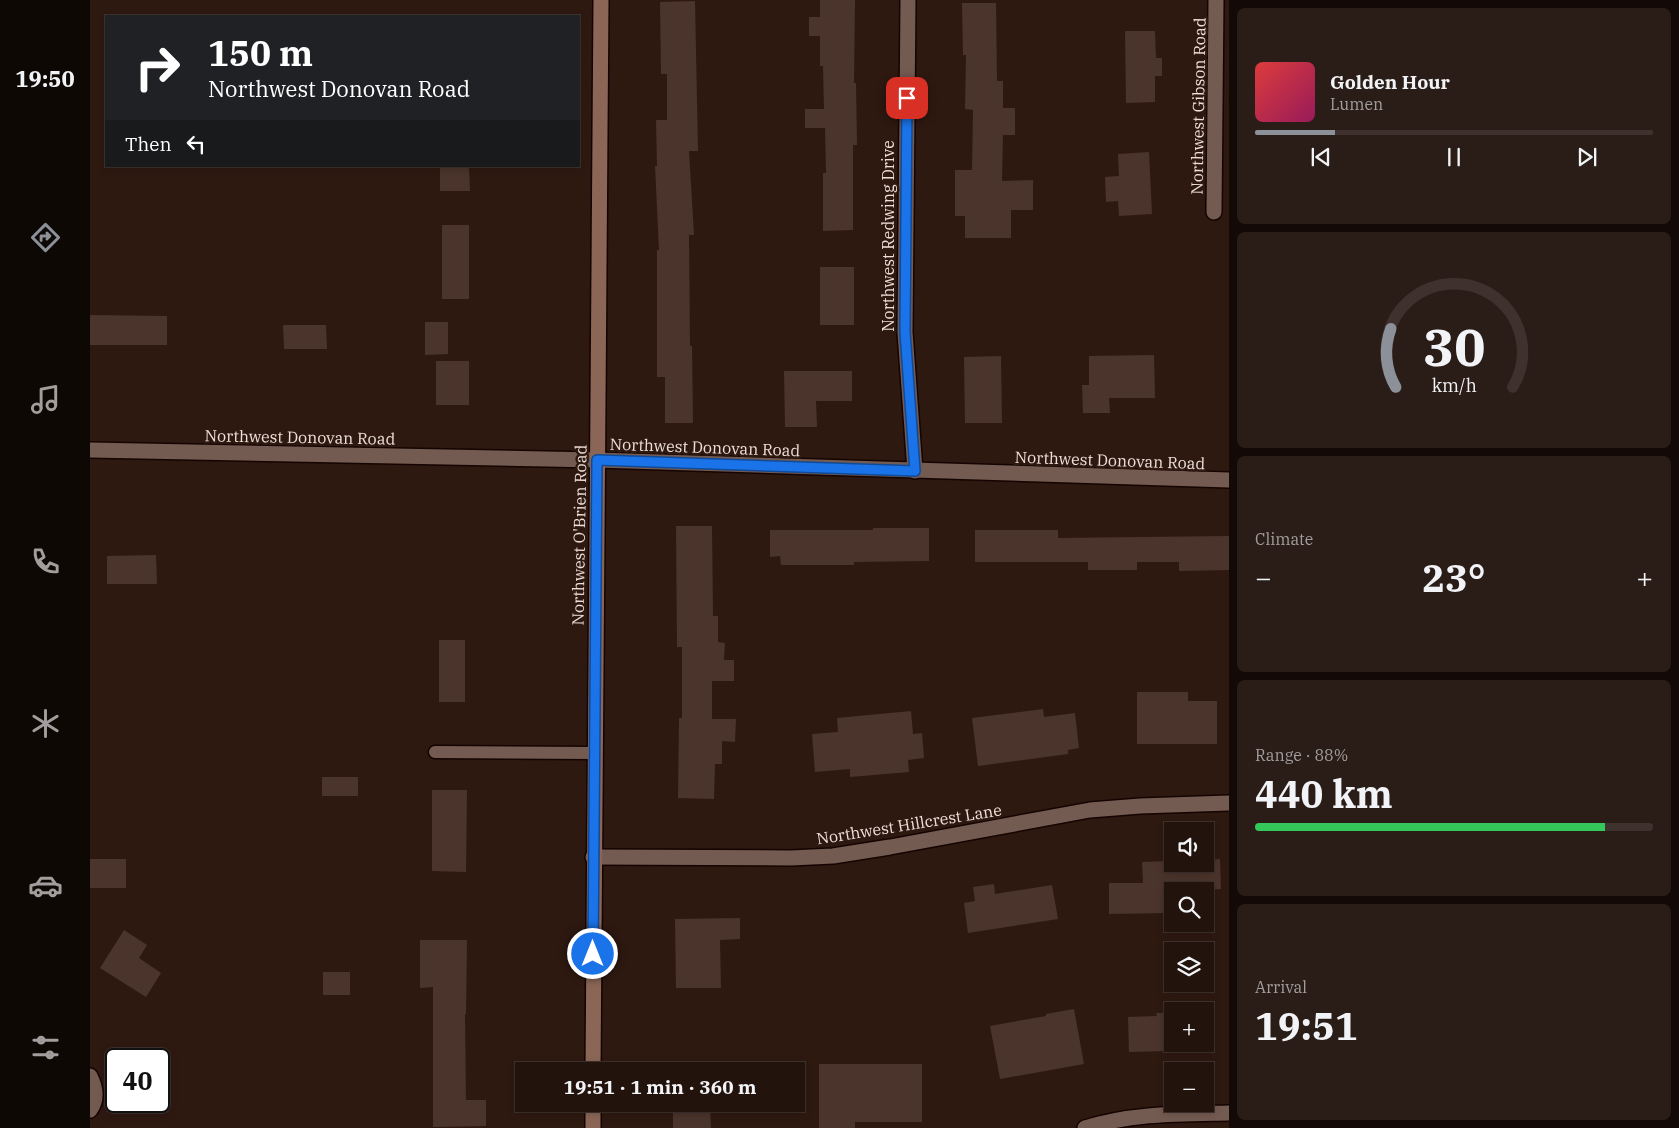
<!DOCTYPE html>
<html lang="en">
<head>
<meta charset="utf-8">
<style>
  :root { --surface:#22130d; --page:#2a1c16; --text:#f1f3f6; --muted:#a29e9d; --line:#3f322e; --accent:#8c9099 }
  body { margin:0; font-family:"IBM Plex Serif",serif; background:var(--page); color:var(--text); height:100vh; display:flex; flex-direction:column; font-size:19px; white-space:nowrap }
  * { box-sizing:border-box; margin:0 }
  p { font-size:16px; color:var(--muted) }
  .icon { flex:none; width:28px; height:28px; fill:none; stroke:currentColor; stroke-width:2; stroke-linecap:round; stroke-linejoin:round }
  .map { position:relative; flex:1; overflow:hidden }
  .side { display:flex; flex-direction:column; gap:8px; padding:8px; background:#130a07; width:450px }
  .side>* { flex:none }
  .hud { position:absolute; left:15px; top:15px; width:475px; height:152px; border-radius:0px; box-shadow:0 2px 8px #0003,0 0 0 1px var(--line); background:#202124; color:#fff; overflow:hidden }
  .tools { position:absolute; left:1074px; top:822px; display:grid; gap:10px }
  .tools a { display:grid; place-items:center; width:50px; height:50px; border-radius:0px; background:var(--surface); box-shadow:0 2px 8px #0003,0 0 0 1px var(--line); font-size:25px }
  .speed { position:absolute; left:15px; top:1048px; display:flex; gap:10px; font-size:25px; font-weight:700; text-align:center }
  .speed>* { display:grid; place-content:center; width:65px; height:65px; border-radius:50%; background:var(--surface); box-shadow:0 2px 8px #0003,0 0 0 1px var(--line); line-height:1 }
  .speed .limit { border:2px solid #111; border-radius:8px; background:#fff; color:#111 }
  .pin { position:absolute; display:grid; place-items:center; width:42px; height:42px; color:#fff; margin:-21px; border-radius:10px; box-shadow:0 2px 8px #0006 }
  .me { position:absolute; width:55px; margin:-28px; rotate:0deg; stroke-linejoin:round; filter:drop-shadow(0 0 4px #0008) }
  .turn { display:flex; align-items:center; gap:18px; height:105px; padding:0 20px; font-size:22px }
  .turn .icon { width:65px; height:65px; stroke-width:2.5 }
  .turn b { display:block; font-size:35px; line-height:42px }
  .then { display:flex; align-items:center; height:48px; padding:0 20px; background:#0003; gap:10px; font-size:19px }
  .big { font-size:38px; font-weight:800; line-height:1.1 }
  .side .tile { flex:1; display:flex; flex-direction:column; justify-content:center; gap:8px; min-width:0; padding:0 18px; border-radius:8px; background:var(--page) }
  .side .dial { align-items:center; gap:0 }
  .dial svg { height:130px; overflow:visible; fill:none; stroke:var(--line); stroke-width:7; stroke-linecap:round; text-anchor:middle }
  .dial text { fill:var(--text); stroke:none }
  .song { display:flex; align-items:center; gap:15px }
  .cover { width:60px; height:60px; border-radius:8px; background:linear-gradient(135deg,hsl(0 70% 55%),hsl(330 70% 35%)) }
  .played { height:5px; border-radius:2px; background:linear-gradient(90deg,var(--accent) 20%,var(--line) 20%) }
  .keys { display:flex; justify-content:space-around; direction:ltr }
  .heat { display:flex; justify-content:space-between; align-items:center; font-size:28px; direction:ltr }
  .charge { height:8px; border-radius:4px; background:linear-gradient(90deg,#34c759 88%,var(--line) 0) }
  .trip { position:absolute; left:425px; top:1062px; width:290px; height:50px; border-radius:0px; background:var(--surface); box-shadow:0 2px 8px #0003,0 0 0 1px var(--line); font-weight:800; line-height:50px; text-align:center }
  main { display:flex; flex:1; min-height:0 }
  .tabs { display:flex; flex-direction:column; width:90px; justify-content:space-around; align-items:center; background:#0e0805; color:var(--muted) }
  .tabs .icon { width:35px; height:35px }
  .tabs .selected { color:var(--accent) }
  .tabs b { font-size:22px; color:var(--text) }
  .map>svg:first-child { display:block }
  .building { fill:#4b342b }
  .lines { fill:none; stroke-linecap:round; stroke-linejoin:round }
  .lane-casing { stroke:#150401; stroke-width:15 }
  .street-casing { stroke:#150401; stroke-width:18 }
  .secondary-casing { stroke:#150401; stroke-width:18 }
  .lane { stroke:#745b51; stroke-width:12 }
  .street { stroke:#745b51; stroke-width:15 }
  .secondary { stroke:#8b6657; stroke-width:15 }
  .route-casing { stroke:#114b97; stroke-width:12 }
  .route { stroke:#1a73e8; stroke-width:9 }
  .labels { text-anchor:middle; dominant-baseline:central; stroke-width:5; stroke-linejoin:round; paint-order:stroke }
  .street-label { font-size:16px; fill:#eedfd9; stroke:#2e1911 }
</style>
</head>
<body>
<main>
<nav class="tabs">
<b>19:50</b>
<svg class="icon selected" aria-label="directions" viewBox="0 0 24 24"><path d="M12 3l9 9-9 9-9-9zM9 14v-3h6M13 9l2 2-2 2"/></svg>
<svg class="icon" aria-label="music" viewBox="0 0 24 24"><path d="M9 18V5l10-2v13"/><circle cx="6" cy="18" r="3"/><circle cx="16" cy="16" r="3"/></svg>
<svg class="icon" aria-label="phone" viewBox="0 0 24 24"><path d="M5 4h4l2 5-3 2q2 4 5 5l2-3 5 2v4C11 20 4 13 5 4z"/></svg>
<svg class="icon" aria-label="climate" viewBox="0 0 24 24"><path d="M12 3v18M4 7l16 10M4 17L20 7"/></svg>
<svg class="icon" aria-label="car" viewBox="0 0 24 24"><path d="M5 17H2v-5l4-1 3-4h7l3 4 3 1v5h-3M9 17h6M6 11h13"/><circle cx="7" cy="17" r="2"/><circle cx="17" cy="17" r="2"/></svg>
<svg class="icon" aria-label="filters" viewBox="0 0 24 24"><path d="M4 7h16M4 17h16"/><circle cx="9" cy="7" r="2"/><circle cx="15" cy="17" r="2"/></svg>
</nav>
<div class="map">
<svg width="1139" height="1128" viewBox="0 0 1139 1128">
  <rect width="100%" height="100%" fill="#2e1911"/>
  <g class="building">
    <polygon points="730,0 765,0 764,83 766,83 767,145 763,145 763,230 733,231 733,173 736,173 735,128 715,128 715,109 734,109 733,66 730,66 730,36 719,36 719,17 730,17"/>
    <polygon points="605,1 608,151 599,151 604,235 599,235 600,346 602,346 603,423 575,423 575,377 567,377 567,250 569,250 565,166 567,166 566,120 577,120 577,74 571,74 570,2"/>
    <polygon points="872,3 906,3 907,81 913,81 913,108 925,108 925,135 913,135 912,181 943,180 943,210 921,210 921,238 875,238 875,216 865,216 865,170 882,170 883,110 875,109 876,55 873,55"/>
    <polygon points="1035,31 1065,31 1066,58 1072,58 1072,76 1065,76 1065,102 1036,103"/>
    <polygon points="1059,152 1062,214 1029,216 1028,201 1016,202 1015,177 1029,176 1028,154"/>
    <polygon points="350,166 379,166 380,191 350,191"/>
    <rect x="352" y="225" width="27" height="74"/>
    <rect x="730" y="267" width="34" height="58"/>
    <polygon points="0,315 77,316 77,345 0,345"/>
    <polygon points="335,322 358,322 358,354 335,355"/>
    <polygon points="193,325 236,325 237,349 194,349"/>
    <polygon points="1064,355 1065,398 1019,398 1020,413 993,413 992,385 999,385 999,356"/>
    <polygon points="911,356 912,423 875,423 874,357"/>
    <rect x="346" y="361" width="33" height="44"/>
    <polygon points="694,371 762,371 762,401 726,401 727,427 695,427"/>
    <polygon points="586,526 622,526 623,616 628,616 628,642 635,643 634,660 644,660 644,681 622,681 622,719 646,719 645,742 632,741 632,764 625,764 624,799 588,798 589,718 592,718 592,647 587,647"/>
    <polygon points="783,528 839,528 839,561 764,562 764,565 691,565 690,556 680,557 680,530 783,530"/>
    <polygon points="885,530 968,530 968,538 1139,536 1139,570 1089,571 1089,562 1047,562 1047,570 998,570 998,562 885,562"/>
    <polygon points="66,555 67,584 17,584 17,556"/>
    <rect x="349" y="640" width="26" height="62"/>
    <polygon points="1047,692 1098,692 1098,701 1127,701 1127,744 1047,744"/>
    <polygon points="953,709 954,717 985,713 989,748 978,750 978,754 888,766 882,718"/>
    <polygon points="821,711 823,734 832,733 834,758 818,760 819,772 760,777 760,769 725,772 722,734 748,732 747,718"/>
    <rect x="232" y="777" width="36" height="19"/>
    <polygon points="342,790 377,790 376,872 342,871"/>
    <rect x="0" y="859" width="36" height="29"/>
    <polygon points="1130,859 1131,889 1115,890 1116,902 1115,891 1082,891 1082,904 1075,904 1076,913 1019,914 1019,883 1053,883 1052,862 1082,861 1082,864 1115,864 1115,860"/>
    <polygon points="904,884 905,894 962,885 968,919 878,933 874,903 885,901 883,887"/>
    <polygon points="650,918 650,939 630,940 631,988 586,988 585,919"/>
    <polygon points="34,930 57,945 49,958 71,973 56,997 10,968"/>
    <polygon points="330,940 377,940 376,1014 375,1014 376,1100 396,1100 396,1126 343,1127 343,987 330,988"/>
    <rect x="233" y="972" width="27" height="23"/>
    <polygon points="984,1009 994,1064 910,1079 900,1026 956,1016 956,1014"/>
    <polygon points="1115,1011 1117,1050 1039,1052 1038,1017 1067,1016 1066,1013 1082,1013 1082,1044 1115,1044"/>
    <polygon points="729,1064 832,1064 832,1122 765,1122 765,1128 729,1128"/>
    <polygon points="583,1104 620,1104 621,1128 583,1128"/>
  </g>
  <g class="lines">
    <g class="lane-casing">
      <polyline id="lane" points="345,752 504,753"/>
    </g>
    <g class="street-casing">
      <g id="street">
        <polyline points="818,0 815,332 825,471"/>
        <polyline points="1124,212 1126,0"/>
        <polyline points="0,450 507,460 1139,480"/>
        <polyline points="503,857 701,858 743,856 800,847 1000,810 1050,806 1139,803"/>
        <path d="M0 1076C6 1088 8 1099 0 1110"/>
        <path d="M995 1128C1042 1113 1090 1114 1139 1113"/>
      </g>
    </g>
    <g class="secondary-casing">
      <g id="secondary">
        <polyline points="503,1071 511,0"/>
        <polyline points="503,1128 503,1104"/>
      </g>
    </g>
    <use href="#lane" class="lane"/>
    <use href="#street" class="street"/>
    <use href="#secondary" class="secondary"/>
  </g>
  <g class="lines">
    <g class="route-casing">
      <polyline id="route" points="503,954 507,460 825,471 815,332 817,98"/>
    </g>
    <use href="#route" class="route"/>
  </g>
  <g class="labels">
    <g class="street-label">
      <text transform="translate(1108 106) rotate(-89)">Northwest Gibson Road</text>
      <text transform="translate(798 236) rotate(-90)">Northwest Redwing Drive</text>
      <text transform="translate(210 437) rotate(1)">Northwest Donovan Road</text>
      <text transform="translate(615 447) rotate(2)">Northwest Donovan Road</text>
      <text transform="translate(1020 460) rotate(2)">Northwest Donovan Road</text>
      <text transform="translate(489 535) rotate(-89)">Northwest O'Brien Road</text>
      <text transform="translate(819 824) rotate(-9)">Northwest Hillcrest Lane</text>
    </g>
  </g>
</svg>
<div class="tools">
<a><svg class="icon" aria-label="sound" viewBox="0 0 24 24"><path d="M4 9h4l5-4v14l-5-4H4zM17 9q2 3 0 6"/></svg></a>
<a><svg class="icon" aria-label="search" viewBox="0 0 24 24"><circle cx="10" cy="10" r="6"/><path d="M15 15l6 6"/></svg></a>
<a><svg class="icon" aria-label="layers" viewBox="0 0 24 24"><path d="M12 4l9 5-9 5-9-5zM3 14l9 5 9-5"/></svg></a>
<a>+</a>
<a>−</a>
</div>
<div class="speed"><div class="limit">40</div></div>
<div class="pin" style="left:817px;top:98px;background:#d93025"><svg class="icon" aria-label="arrive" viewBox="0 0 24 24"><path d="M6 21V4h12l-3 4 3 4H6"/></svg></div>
<svg class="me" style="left:503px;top:954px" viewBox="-20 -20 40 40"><circle r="17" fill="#1a73e8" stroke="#fff" stroke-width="3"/><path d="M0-11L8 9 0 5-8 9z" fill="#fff"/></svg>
<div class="trip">19:51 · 1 min · 360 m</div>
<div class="hud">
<div class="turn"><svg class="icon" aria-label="right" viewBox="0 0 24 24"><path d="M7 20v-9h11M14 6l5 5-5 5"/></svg><div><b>150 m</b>Northwest Donovan Road</div></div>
<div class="then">Then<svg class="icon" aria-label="left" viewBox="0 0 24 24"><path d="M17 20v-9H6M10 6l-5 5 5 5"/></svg></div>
</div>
</div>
<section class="side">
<div class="tile">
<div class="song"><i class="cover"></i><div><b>Golden Hour</b><p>Lumen</p></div></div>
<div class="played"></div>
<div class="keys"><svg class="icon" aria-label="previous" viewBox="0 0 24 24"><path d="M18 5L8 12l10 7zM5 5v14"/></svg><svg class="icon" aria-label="pause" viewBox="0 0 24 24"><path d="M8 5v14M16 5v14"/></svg><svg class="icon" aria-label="next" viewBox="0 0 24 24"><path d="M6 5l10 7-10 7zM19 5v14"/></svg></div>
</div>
<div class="tile dial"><svg viewBox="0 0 100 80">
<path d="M14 69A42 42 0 1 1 86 69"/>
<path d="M14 69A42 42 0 0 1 11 33" stroke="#8c9099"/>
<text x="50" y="56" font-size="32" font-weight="700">30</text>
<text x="50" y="72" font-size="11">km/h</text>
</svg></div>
<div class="tile"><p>Climate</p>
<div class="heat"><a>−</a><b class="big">23°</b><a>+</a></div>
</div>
<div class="tile"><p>Range · 88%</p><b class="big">440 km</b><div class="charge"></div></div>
<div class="tile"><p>Arrival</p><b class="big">19:51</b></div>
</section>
</main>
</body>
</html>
